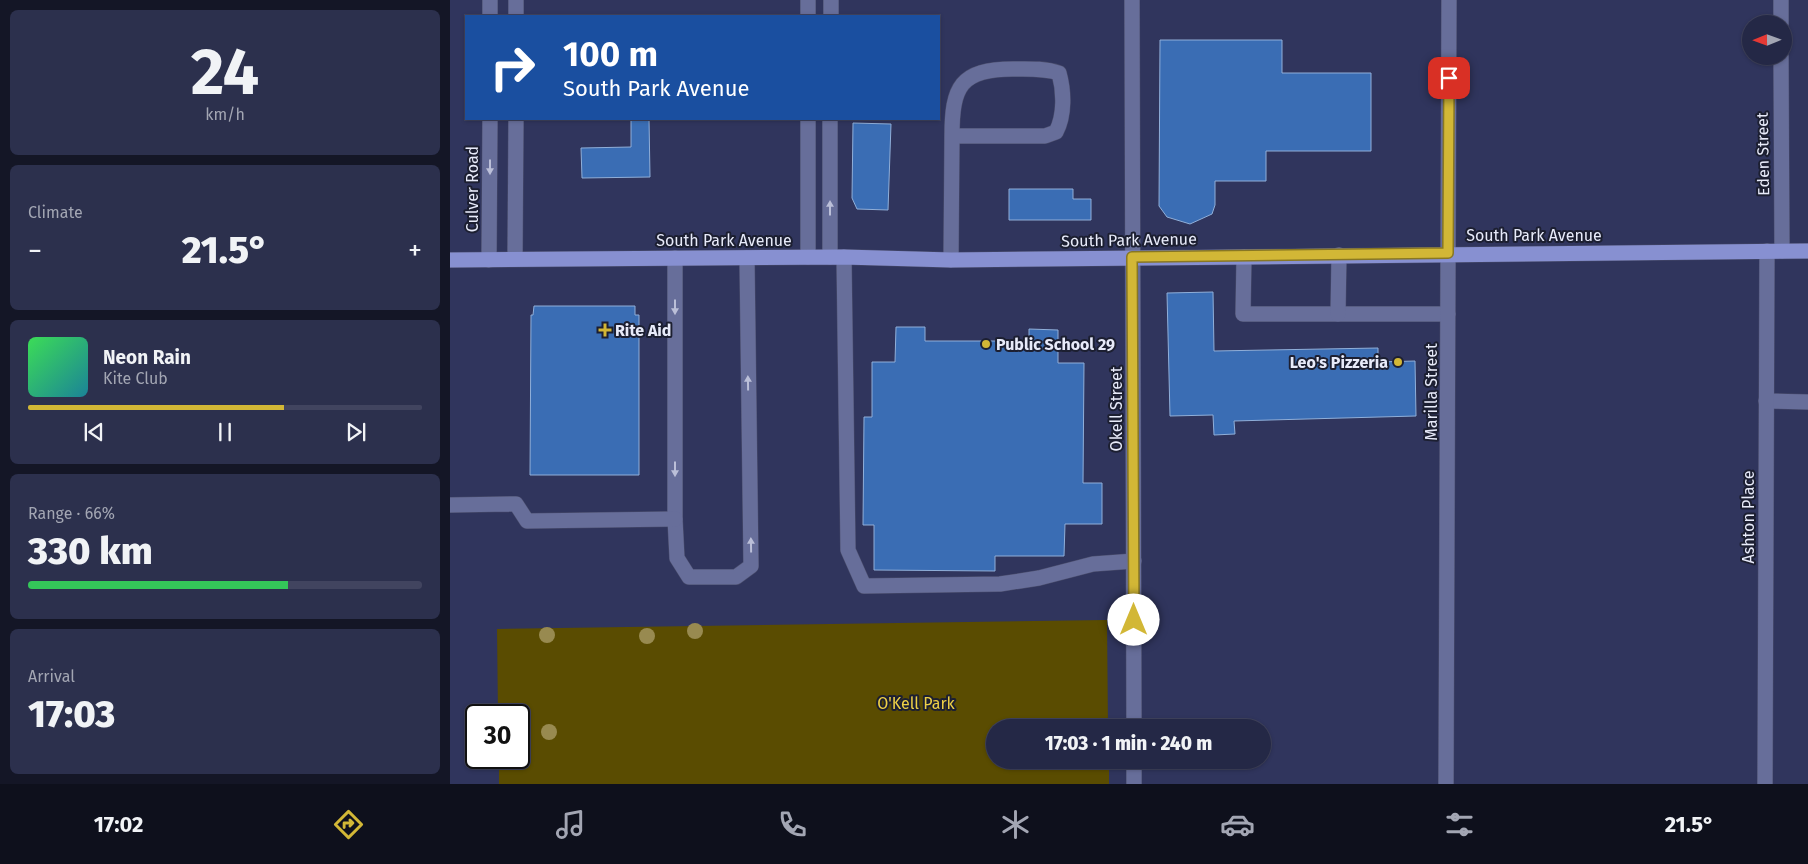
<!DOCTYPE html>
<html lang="en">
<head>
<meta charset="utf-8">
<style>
  :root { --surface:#242846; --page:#2c304d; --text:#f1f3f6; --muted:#a3a6b3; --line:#41445f; --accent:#d2b736 }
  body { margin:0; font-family:"Fira Sans",sans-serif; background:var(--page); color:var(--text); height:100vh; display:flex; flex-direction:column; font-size:19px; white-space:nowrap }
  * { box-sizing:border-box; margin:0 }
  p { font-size:16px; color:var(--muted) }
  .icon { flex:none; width:28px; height:28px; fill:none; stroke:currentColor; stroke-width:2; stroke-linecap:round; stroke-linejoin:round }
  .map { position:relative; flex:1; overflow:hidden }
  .drawer { display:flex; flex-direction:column; gap:10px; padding:10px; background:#141626; width:450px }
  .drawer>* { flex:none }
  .top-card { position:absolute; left:15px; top:15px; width:475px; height:105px; border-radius:0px; box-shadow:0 1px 4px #0004,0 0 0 1px var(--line); background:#1a4fa0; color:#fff; overflow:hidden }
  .needle { width:32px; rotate:269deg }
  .controls { position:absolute; left:1292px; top:15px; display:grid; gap:10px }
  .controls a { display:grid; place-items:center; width:50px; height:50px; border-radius:50%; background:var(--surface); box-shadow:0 1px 4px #0004,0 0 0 1px var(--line); font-size:25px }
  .speed { position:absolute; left:15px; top:704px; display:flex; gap:10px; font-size:25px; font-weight:700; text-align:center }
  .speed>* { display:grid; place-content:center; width:65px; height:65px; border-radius:50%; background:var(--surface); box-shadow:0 1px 4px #0004,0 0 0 1px var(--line); line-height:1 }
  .speed .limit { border:2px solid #111; border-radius:8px; background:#fff; color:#111 }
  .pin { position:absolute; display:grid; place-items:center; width:42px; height:42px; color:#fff; margin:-21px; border-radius:10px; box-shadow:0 2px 8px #0006 }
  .me { position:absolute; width:55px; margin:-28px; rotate:0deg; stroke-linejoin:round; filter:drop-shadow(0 0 4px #0008) }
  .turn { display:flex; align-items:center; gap:18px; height:105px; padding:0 15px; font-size:22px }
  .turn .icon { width:65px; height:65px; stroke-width:2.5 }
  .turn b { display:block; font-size:35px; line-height:42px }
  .big { font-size:38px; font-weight:800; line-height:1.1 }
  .drawer .tile { flex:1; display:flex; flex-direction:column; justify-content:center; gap:8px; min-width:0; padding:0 18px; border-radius:8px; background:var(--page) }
  .drawer .dial { align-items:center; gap:0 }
  .dial b { font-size:65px; line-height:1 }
  .song { display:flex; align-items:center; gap:15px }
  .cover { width:60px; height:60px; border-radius:8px; background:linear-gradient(135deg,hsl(130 70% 55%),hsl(190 70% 35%)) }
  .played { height:5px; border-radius:2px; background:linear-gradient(90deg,var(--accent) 65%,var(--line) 65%) }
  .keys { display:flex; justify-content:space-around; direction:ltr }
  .heat { display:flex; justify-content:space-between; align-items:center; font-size:28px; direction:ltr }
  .charge { height:8px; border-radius:4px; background:linear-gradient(90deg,#34c759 66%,var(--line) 0) }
  .trip { position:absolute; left:536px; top:719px; width:285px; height:50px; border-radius:25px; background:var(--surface); box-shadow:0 1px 4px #0004,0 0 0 1px var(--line); font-weight:800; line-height:50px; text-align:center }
  .tab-bar { display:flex; height:80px; justify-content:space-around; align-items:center; background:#0e101c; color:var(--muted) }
  .tab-bar .icon { width:35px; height:35px }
  .tab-bar .current { color:var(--accent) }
  .tab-bar b { font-size:22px; color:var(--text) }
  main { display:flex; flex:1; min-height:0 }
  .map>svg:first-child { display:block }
  .green { fill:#5a4c01 }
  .building { fill:#3a6db4; stroke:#90afd9 }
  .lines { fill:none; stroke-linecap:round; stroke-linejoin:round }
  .minor-casing { stroke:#4b4e6d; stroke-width:16 }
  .major-casing { stroke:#4b4e6d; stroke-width:16 }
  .minor { stroke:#676e9a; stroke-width:15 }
  .major { stroke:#8790d1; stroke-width:15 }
  .tree { fill:#988a50 }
  .oneway { fill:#bbbfd8 }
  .route-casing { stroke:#887723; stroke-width:12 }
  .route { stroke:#d2b736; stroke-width:9 }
  .poi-dot { fill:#d2b736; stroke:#1c1f31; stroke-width:2 }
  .labels { text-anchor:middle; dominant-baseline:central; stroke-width:4; stroke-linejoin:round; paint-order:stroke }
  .street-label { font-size:16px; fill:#e8ebfa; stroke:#1c1f31 }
  .poi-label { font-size:16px; font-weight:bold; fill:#e8ebfa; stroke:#1c1f31; text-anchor:start }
  .park-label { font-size:16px; fill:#eed046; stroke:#1c1f31 }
</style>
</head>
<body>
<main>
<section class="drawer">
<div class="tile dial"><b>24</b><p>km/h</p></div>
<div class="tile"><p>Climate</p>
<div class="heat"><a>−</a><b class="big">21.5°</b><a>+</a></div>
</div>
<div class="tile">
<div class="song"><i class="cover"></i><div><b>Neon Rain</b><p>Kite Club</p></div></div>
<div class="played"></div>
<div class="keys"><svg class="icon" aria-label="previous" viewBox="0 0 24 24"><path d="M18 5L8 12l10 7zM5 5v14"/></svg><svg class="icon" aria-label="pause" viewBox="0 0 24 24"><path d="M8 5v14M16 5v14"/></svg><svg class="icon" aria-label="next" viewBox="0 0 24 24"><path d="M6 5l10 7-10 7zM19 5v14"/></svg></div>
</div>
<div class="tile"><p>Range · 66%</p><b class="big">330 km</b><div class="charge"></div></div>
<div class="tile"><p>Arrival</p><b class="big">17:03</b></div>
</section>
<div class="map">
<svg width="1358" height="784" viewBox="0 0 1358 784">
  <rect width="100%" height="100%" fill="#30355d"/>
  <polygon class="green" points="657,620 658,727 545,728 545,760 659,760 659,784 49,784 49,758 69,758 69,715 48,715 47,629"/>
  <g class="building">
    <polygon points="710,40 832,40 832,73 921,73 921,151 816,151 816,181 765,181 765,205 762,214 740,224 717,217 709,206"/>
    <polygon points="181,119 199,119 200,177 132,178 131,148 181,147"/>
    <polygon points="403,123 441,124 438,210 407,209 402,198"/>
    <polygon points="559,189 623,189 623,199 641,199 641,220 559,220"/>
    <polygon points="763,292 764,351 928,348 928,362 965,361 966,416 784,421 785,434 764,435 763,415 720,416 717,293"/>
    <polygon points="84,306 185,306 185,315 189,315 189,475 80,475 81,315 83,315"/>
    <polygon points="446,327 475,327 475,341 579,341 579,329 608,330 608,363 634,363 633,483 652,483 652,524 615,524 614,556 545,556 545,571 424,570 424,525 413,525 414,417 422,417 422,362 445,362"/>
  </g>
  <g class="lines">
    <g class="minor-casing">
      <g id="minor">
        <polyline points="682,0 684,728"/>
        <polyline points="40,16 40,0"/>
        <polyline points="66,16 66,0"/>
        <polyline points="358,16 358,0"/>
        <polyline points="381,16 381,0"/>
        <polyline points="1331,24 1331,0"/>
        <polyline points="1331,56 1332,251"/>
        <polyline points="358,257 358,119"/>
        <polyline points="380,257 380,119"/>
        <polyline points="394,257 398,550 414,586 550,584 589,578 643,564 684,561"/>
        <polyline points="794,257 793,314 998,314"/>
        <polyline points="225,258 225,519 227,558 239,577 286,577 301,566 297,258"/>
        <polyline points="65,259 66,119"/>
        <polyline points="39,260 40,119"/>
        <path d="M501 260 502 136C502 87 510 69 563 69 578 69 594 68 609 73 614 91 615 115 606 132L595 136H502"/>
        <polyline points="888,314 889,255"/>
        <polyline points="1316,401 1358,402"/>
        <polyline points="0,505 66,504 77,521 225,519"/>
        <polyline points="684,784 684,760"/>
        <polyline points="996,784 999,0"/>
        <polyline points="1315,784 1317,251"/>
      </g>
    </g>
    <g class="major-casing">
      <polyline id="major" points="0,260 394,257 501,260 1358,251"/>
    </g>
    <use href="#minor" class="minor"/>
    <use href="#major" class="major"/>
  </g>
  <g class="tree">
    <circle cx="245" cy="631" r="8"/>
    <circle cx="97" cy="635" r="8"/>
    <circle cx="197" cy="636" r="8"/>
    <circle cx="99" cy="732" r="8"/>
  </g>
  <defs><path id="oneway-solid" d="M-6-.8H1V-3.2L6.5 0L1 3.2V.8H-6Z" transform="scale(1.25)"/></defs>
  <g class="oneway">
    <use href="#oneway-solid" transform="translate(40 167) rotate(90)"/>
    <use href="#oneway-solid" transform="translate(380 208) rotate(-90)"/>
    <use href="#oneway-solid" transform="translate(225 307) rotate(90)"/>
    <use href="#oneway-solid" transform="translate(298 383) rotate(-91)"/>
    <use href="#oneway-solid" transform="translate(225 469) rotate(90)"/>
    <use href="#oneway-solid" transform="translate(301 545) rotate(-91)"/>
  </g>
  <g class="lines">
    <g class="route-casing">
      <polyline id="route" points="684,620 682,257 998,253 999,78"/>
    </g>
    <use href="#route" class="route"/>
  </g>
  <g class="poi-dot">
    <path d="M152.5 322.5h5v5h5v5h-5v5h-5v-5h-5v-5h5z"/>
    <circle cx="536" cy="344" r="5"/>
    <circle cx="948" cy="362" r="5"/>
  </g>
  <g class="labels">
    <g class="street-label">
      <text transform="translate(1313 154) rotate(-91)">Eden Street</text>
      <text transform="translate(22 189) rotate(-90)">Culver Road</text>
      <text x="1084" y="235">South Park Avenue</text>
      <text x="274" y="240">South Park Avenue</text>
      <text transform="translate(679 240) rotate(-1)">South Park Avenue</text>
      <text transform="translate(981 392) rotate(-90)">Marilla Street</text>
      <text transform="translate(666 409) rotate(-90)">Okell Street</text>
      <text transform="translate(1298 517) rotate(-90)">Ashton Place</text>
    </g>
    <g class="poi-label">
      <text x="165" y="330">Rite Aid</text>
      <text x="546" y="344">Public School 29</text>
      <text x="938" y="362" text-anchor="end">Leo's Pizzeria</text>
    </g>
    <g class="park-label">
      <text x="466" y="703">O'Kell Park</text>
    </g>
  </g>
</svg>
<div class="controls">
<a><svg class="needle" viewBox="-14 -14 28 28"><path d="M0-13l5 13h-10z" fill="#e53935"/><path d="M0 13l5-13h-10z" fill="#a3a6b3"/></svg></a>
</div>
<div class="speed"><div class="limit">30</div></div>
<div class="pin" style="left:999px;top:78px;background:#d93025"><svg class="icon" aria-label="arrive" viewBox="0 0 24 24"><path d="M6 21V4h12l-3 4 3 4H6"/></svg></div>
<svg class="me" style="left:684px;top:620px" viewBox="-20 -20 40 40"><circle r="19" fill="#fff"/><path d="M0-13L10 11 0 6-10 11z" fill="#d2b736"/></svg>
<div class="trip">17:03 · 1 min · 240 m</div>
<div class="top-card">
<div class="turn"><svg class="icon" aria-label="right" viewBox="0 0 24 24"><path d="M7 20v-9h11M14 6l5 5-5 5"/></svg><div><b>100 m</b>South Park Avenue</div></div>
</div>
</div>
</main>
<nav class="tab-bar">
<b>17:02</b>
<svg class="icon current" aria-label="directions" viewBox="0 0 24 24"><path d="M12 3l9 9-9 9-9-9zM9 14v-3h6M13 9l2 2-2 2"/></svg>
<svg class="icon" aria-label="music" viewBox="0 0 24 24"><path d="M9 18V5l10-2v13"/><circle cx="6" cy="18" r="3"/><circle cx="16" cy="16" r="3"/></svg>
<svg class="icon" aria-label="phone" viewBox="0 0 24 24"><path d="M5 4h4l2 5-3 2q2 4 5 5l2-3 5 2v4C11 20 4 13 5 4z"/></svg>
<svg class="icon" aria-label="climate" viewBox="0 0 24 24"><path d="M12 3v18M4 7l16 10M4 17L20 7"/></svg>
<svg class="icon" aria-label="car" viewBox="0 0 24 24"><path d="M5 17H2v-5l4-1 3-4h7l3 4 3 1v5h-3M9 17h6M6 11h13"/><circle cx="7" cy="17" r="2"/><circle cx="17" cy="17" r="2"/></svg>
<svg class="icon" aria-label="filters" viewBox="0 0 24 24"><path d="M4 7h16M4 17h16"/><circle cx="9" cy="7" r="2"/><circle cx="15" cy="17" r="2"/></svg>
<b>21.5°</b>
</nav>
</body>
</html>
